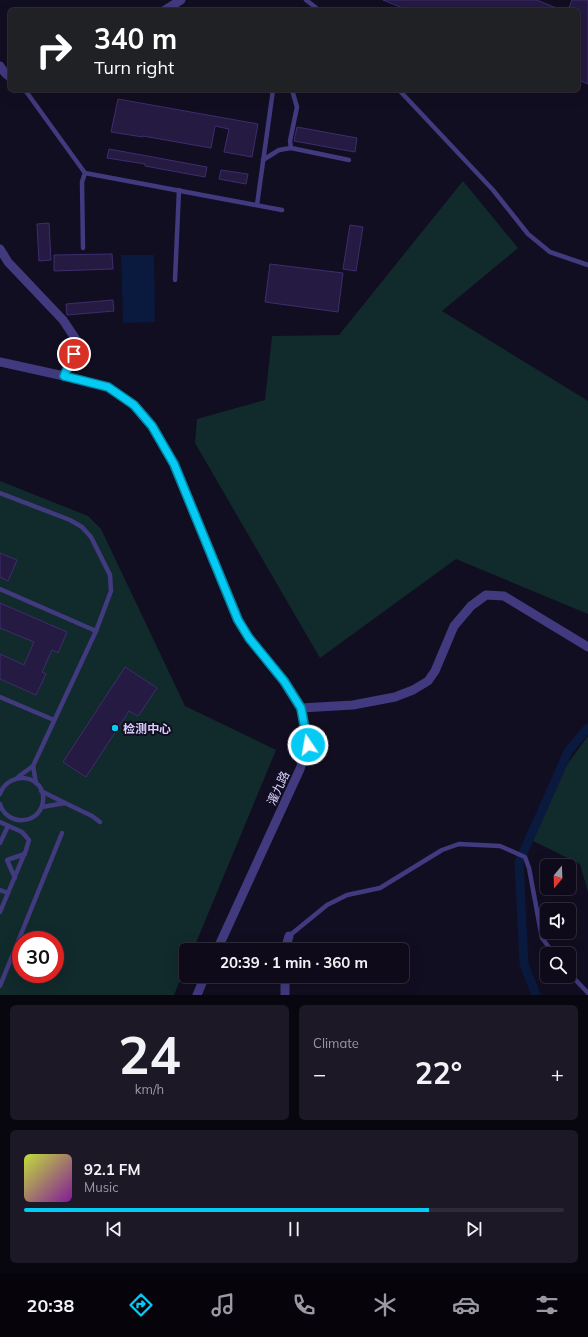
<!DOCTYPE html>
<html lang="en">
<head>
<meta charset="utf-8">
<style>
  :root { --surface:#0e0a19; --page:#1c1826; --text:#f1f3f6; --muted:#9b9aa2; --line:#2e2b38; --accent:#05caf4 }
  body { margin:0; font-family:Mulish,"Noto Sans SC",sans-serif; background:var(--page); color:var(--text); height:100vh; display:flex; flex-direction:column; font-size:15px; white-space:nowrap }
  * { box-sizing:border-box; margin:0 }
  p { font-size:13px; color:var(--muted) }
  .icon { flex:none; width:22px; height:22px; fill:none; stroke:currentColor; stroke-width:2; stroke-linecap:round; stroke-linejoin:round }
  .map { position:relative; height:995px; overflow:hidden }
  .details { display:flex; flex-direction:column; gap:10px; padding:10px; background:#08060e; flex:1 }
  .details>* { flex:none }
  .hud { position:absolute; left:8px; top:8px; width:572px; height:84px; border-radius:6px; box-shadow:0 4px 16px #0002,0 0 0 1px var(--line); background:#202124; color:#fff; overflow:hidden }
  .needle { width:26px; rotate:199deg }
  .buttons { position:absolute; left:540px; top:859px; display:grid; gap:8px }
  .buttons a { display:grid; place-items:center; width:36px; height:36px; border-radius:6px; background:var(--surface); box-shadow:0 4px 16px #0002,0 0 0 1px var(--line); font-size:20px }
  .speed { position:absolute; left:12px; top:931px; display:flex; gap:8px; font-size:20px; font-weight:700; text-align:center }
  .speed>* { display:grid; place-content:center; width:52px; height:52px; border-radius:50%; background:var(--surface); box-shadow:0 4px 16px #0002,0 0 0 1px var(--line); line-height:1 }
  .speed .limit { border:6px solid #d22; background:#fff; color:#111 }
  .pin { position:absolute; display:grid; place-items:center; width:34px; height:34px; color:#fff; margin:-17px; border:2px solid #fff; border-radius:50%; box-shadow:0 1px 4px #0007 }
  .me { position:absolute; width:44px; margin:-22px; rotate:348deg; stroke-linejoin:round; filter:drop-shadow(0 0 3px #0008) }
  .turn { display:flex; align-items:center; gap:14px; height:84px; padding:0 20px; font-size:18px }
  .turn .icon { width:52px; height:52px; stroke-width:2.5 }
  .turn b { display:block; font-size:28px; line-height:34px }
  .big { font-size:30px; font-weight:700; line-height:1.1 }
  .details .widget { flex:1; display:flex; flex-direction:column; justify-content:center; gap:6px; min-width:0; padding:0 14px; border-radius:6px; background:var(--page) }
  .details .dial { align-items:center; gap:0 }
  .dial b { font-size:52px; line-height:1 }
  .song { display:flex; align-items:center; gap:12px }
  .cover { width:48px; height:48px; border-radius:6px; background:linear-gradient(135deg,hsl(70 70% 55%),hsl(290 70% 35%)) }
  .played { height:4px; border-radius:2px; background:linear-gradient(90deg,var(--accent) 75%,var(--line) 75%) }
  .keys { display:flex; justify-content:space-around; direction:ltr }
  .heat { display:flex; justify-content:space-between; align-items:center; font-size:22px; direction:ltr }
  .details .tiles { flex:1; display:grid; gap:10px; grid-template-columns:1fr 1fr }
  .widget:last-child { grid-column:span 2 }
  .trip { position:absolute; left:179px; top:943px; width:230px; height:40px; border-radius:6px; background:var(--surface); box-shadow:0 4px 16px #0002,0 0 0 1px var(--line); font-weight:700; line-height:40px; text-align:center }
  .menu { display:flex; height:64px; justify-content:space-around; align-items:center; background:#06040a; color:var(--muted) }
  .menu .icon { width:28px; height:28px }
  .menu .active { color:var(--accent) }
  .menu b { font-size:18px; color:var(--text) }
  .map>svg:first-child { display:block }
  .green { fill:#112a2b; fill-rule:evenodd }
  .water { fill:#0a193e }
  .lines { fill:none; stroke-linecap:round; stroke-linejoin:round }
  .canal { stroke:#0a193e; stroke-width:9 }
  .building { fill:#251a42; stroke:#3e2d6d }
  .service { stroke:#413a7f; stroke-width:4.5 }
  .minor { stroke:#413a7f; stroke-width:9 }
  .route-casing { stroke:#03839f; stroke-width:10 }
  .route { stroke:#05caf4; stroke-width:7 }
  .poi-dot { fill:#05caf4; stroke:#120e21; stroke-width:1.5 }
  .labels { text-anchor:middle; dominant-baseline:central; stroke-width:4; stroke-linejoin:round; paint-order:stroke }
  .poi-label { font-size:12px; font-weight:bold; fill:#d8cffe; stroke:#120e21; text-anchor:start }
  .street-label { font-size:12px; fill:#d8cffe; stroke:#120e21 }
</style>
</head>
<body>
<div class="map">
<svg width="588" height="995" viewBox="0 0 588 995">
  <rect width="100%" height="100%" fill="#120e21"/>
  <g class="green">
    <polygon points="463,181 518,248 442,311 588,401 588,614 456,559 320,658 195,443 197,419 265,400 272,336 339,335"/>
    <path d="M0 481 88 516 101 529 185 706 276 750 193 950H186V966L174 995H0ZM21 940H55V974H21Z"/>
    <polygon points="588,736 588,892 580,864 533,841 561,773"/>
  </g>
  <polygon class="water" points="121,255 154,255 155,322 123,323"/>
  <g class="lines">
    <polyline class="canal" points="536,995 524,964 519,862 569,750 588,728"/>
  </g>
  <g class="building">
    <polygon points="383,0 537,0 561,10 407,10"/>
    <polygon points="572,0 588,0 588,84 578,80 578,10 568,10"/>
    <polygon points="118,99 258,124 252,157 224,152 229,129 215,126 211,148 143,136 143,137 111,132"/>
    <polygon points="297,127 357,138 355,152 294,141"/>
    <polygon points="109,149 207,167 205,177 145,166 145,164 107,158"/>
    <polygon points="221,170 248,174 246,184 219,179"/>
    <polygon points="49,223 51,260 39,261 37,224"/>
    <polygon points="350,225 363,227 356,271 343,269"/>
    <polygon points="112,254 113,269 54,271 54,255"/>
    <polygon points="270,264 343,273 338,312 265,302"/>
    <polygon points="113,300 114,311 67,315 66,304"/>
    <polygon points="0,553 17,560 8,581 0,577"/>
    <polygon points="0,603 67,632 58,653 52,650 42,672 46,674 36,695 0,679 0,654 24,665 34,642 0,628"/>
    <polygon points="125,667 157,688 138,716 129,711 86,777 63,762"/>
  </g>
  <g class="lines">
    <g class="service">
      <polyline points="306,0 319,10"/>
      <polyline points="25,90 85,173 282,210"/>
      <polyline points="399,90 493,190 528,234 550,252 588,265"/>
      <polyline points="291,148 290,141 297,107 292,90"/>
      <polyline points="263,160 279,150 291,148 349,160"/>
      <polyline points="257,205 273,90"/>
      <polyline points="83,248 82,182 85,173"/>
      <polyline points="175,280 179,190"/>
      <polyline points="0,493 70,520 82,527 91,537 110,575 111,591 96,631 33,766"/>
      <polyline points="0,589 96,631"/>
      <polyline points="0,697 54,720"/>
      <polyline points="18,777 33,766 36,783"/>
      <polyline points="41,791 65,803 42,807"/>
      <path d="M0 794C9 769 46 775 43 801 40 826 6 826 0 804"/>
      <polyline points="65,803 92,816 100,822"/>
      <polyline points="0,822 22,832 29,840 26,850 0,912"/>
      <polyline points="0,843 8,826"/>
      <polyline points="15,878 7,860 25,854"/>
      <polyline points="0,890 8,893"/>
      <polyline points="289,936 327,905 347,895 380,888 442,850 459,844 500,846 525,857 529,868 542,938 554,954"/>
      <polyline points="569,973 588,993"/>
      <polyline points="0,986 62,833"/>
    </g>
    <g class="minor">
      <polyline points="165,10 181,0"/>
      <polyline points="0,66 5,73 10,77"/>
      <polyline points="0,249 8,262 63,320 79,344 64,376"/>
      <polyline points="0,362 64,376 108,387 134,405 152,426 174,464 238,620 249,638 284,681 301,708 308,745 300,769 217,950"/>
      <polyline points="301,708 353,705 395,697 413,690 428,681 435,671 454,626 471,606 486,595 504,596 588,647"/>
      <polyline points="285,950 289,936"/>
      <polyline points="285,976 285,995"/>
      <polyline points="197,995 205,976"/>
    </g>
  </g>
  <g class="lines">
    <g class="route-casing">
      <polyline id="route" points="74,354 64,376 108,387 134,405 152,426 174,464 238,620 249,638 284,681 301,708 308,745"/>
    </g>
    <use href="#route" class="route"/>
  </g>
  <circle class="poi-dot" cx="115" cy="728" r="4"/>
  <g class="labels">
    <g class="poi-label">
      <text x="123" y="728">检测中心</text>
    </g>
    <g class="street-label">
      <text transform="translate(278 788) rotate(-65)">灌九路</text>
    </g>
  </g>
</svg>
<div class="buttons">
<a><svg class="needle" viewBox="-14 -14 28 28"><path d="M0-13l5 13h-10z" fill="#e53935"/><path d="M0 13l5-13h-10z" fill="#9b9aa2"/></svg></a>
<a><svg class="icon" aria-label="sound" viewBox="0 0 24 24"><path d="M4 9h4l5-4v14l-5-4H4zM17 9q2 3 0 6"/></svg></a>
<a><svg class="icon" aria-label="search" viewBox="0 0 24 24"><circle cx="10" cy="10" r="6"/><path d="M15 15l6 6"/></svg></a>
</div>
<div class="speed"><div class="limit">30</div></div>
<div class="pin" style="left:74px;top:354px;background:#d93025"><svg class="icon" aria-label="arrive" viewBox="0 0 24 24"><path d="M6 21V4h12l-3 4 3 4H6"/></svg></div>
<svg class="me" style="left:308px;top:745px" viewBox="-20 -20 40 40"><circle r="17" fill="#05caf4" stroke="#fff" stroke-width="3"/><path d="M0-11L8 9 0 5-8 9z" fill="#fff"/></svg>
<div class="trip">20:39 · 1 min · 360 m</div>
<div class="hud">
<div class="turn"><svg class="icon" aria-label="right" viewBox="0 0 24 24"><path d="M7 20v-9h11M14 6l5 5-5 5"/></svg><div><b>340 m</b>Turn right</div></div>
</div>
</div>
<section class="details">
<div class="tiles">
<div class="widget dial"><b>24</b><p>km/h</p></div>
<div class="widget"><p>Climate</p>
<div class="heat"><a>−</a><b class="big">22°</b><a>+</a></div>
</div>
<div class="widget">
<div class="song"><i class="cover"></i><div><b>92.1 FM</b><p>Music</p></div></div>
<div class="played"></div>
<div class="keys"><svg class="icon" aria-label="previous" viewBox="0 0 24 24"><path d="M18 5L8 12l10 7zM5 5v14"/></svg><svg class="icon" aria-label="pause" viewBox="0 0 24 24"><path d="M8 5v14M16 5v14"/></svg><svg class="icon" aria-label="next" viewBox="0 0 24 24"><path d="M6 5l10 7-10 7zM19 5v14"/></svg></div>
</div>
</div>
</section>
<nav class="menu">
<b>20:38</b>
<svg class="icon active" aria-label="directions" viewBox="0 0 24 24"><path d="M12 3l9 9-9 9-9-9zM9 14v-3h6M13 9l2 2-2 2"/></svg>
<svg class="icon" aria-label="music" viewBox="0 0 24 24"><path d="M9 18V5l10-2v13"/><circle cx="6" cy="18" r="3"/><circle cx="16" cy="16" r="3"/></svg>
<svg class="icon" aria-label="phone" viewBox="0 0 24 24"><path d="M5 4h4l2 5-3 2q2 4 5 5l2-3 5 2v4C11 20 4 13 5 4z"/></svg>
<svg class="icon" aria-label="climate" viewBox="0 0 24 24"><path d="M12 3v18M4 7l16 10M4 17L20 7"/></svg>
<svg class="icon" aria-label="car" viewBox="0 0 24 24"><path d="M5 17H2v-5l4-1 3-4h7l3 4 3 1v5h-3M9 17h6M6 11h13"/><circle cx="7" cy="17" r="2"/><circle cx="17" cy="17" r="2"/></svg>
<svg class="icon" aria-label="filters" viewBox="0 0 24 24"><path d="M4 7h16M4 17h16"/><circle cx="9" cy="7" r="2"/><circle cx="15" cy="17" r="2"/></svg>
</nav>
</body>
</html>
